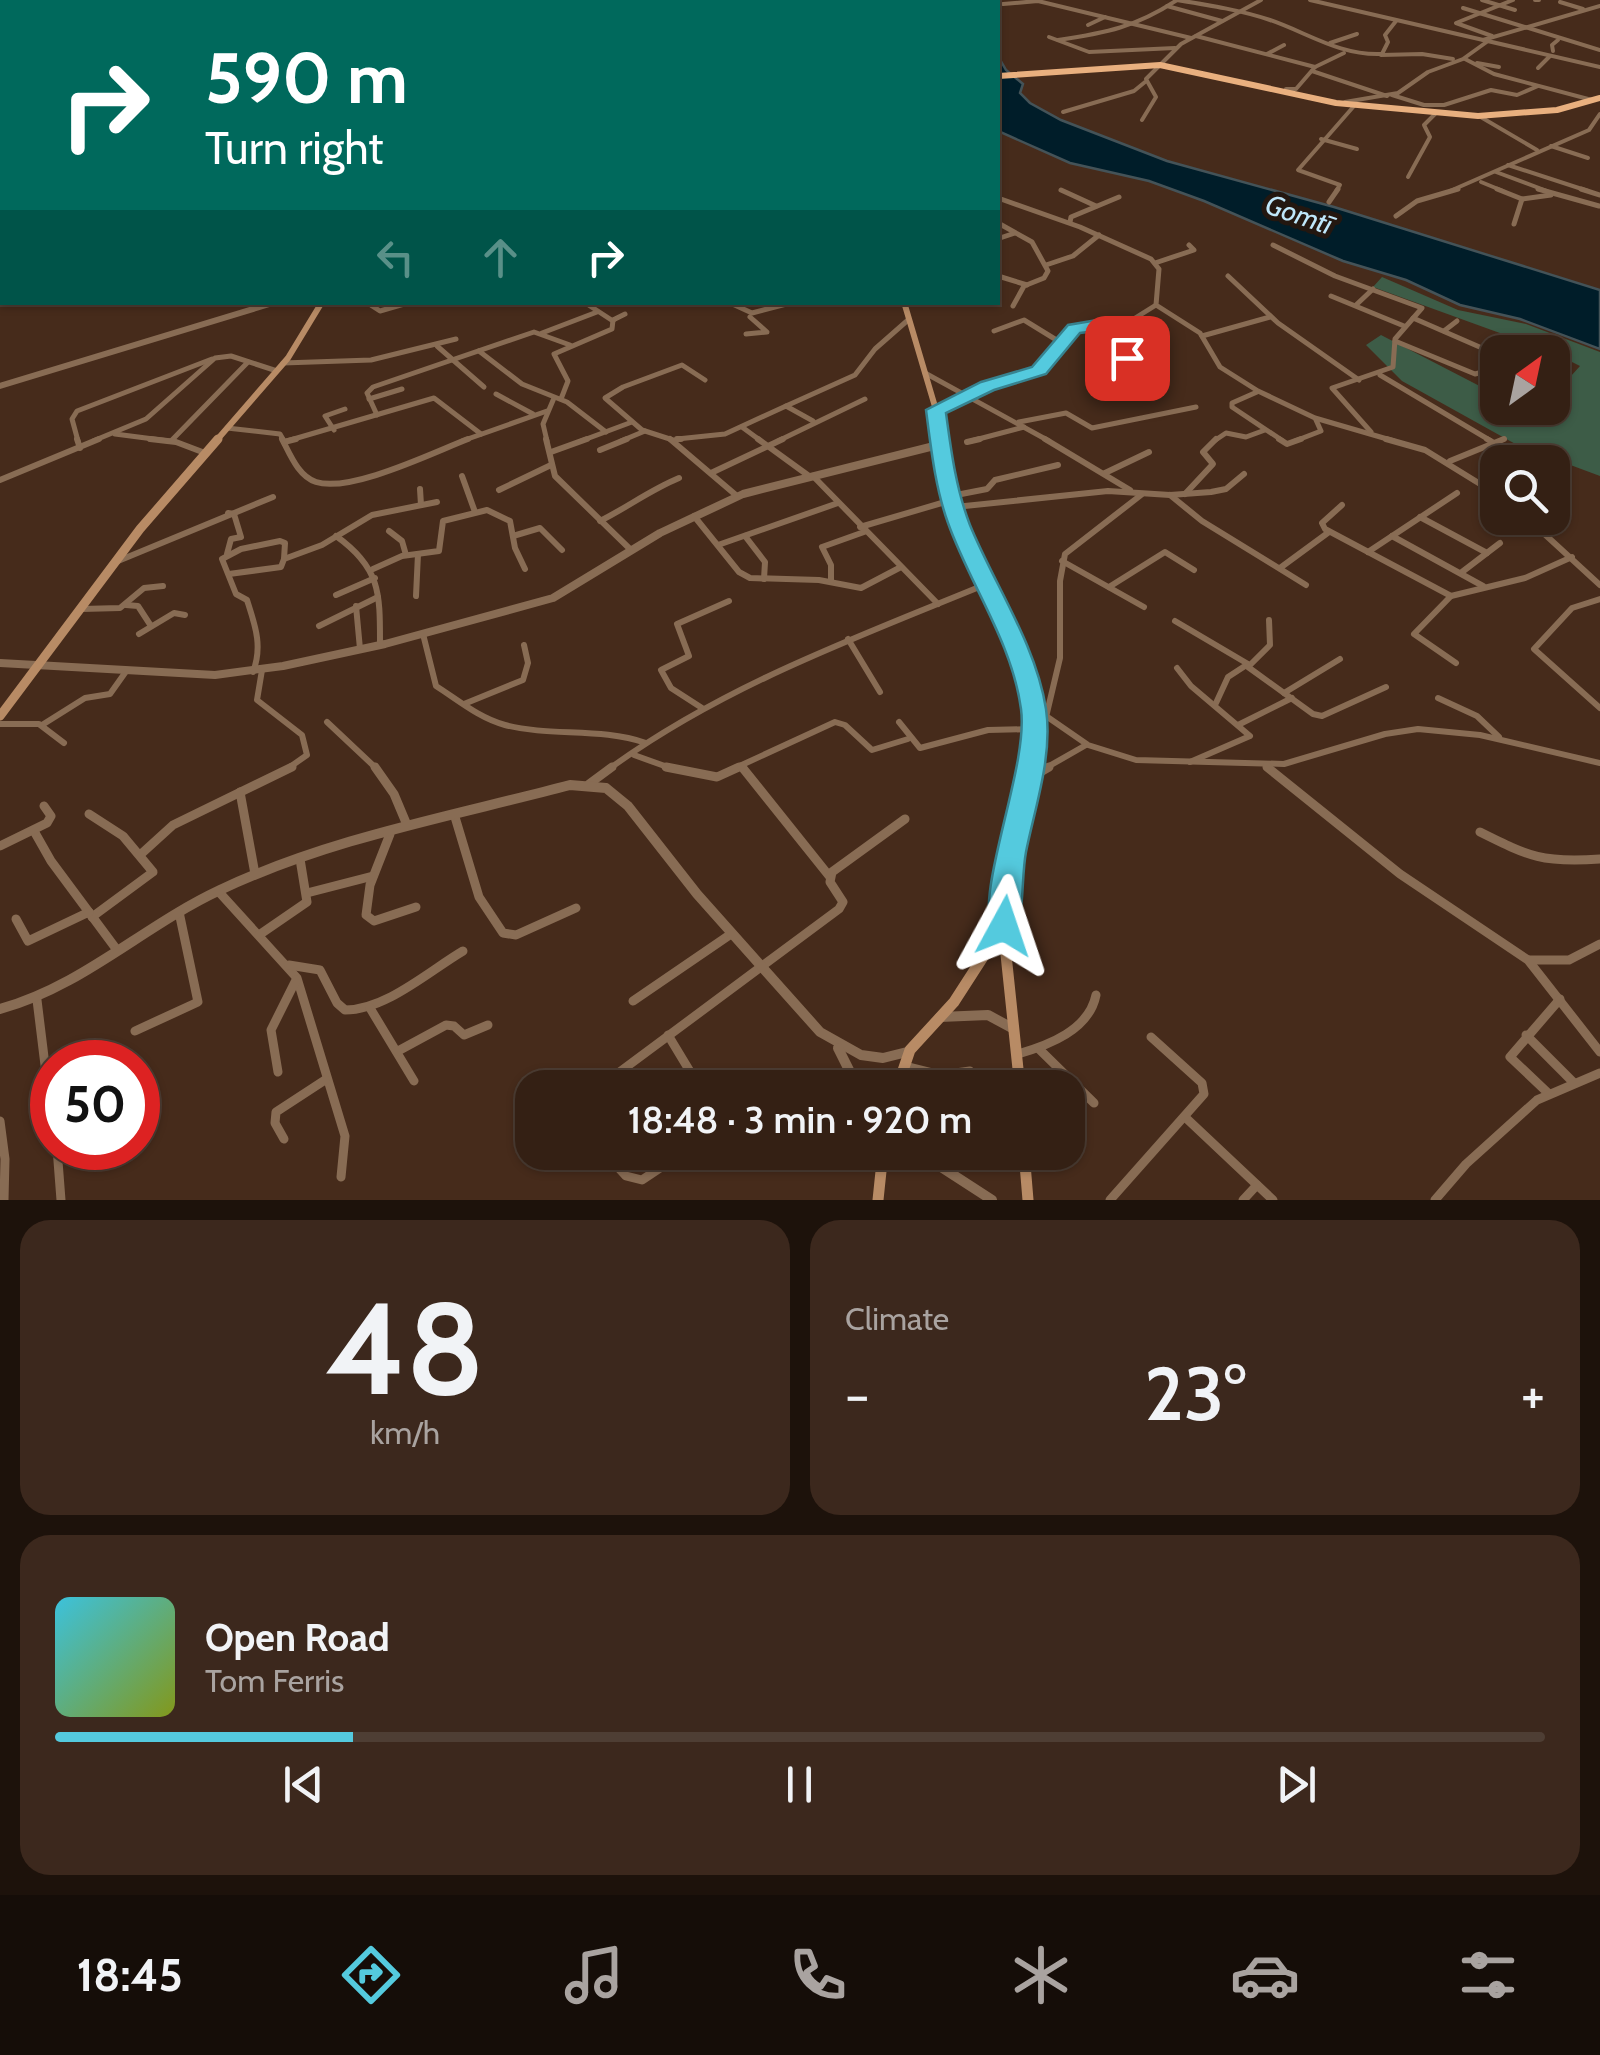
<!DOCTYPE html>
<html lang="en">
<head>
<meta charset="utf-8">
<style>
  :root { --surface:#342014; --page:#3c281d; --text:#f1f3f6; --muted:#a9a3a0; --line:#4e3e34; --accent:#54cade }
  body { margin:0; font-family:Cabin,sans-serif; background:var(--page); color:var(--text); height:100vh; display:flex; flex-direction:column; font-size:38px; white-space:nowrap }
  * { box-sizing:border-box; margin:0 }
  p { font-size:32px; color:var(--muted) }
  .icon { flex:none; width:55px; height:55px; fill:none; stroke:currentColor; stroke-width:2; stroke-linecap:round; stroke-linejoin:round }
  .map { position:relative; height:1200px; overflow:hidden }
  .details { display:flex; flex-direction:column; gap:20px; padding:20px; background:#1d120b; flex:1 }
  .details>* { flex:none }
  .top-card { position:absolute; left:0px; top:0px; width:1000px; height:305px; box-shadow:0 2px 8px #0004,0 0 0 2px var(--line); background:#00695c; color:#fff; overflow:hidden }
  .needle { width:65px; rotate:33deg }
  .fabs { position:absolute; left:1480px; top:335px; display:grid; gap:20px }
  .fabs a { display:grid; place-items:center; width:90px; height:90px; border-radius:20px; background:var(--surface); box-shadow:0 2px 8px #0004,0 0 0 2px var(--line); font-size:50px }
  .speed { position:absolute; left:30px; top:1040px; display:flex; gap:20px; font-size:50px; font-weight:700; text-align:center }
  .speed>* { display:grid; place-content:center; width:130px; height:130px; border-radius:50%; background:var(--surface); box-shadow:0 2px 8px #0004,0 0 0 2px var(--line); line-height:1 }
  .speed .limit { border:15px solid #d22; background:#fff; color:#111 }
  .pin { position:absolute; display:grid; place-items:center; width:85px; height:85px; color:#fff; margin:-42px; border-radius:20px; box-shadow:0 5px 15px #0006 }
  .me { position:absolute; width:110px; margin:-55px; rotate:5deg; stroke-linejoin:round; filter:drop-shadow(0 0 8px #0008) }
  .turn { display:flex; align-items:center; gap:35px; height:210px; padding:0 40px; font-size:45px }
  .turn .icon { width:130px; height:130px; stroke-width:2.5 }
  .turn b { display:block; font-size:70px; line-height:85px }
  .lanes { display:flex; align-items:center; height:95px; padding:0 40px; background:#0003; justify-content:center; gap:50px; direction:ltr }
  .lanes .off { opacity:.35 }
  .big { font-size:75px; font-weight:600; line-height:1.1 }
  .details .widget { flex:1; display:flex; flex-direction:column; justify-content:center; gap:15px; min-width:0; padding:0 35px; border-radius:30px; background:var(--page) }
  .details .dial { align-items:center; gap:0 }
  .dial b { font-size:130px; line-height:1 }
  .song { display:flex; align-items:center; gap:30px }
  .cover { width:120px; height:120px; border-radius:15px; background:linear-gradient(135deg,hsl(190 70% 55%),hsl(70 70% 35%)) }
  .played { height:10px; border-radius:5px; background:linear-gradient(90deg,var(--accent) 20%,var(--line) 20%) }
  .keys { display:flex; justify-content:space-around; direction:ltr }
  .heat { display:flex; justify-content:space-between; align-items:center; font-size:55px; direction:ltr }
  .details .tiles { flex:1; display:grid; gap:20px; grid-template-columns:1fr 1fr }
  .widget:last-child { grid-column:span 2 }
  .trip { position:absolute; left:515px; top:1070px; width:570px; height:100px; border-radius:30px; background:var(--surface); box-shadow:0 2px 8px #0004,0 0 0 2px var(--line); font-weight:600; line-height:100px; text-align:center }
  .tab-bar { display:flex; height:160px; justify-content:space-around; align-items:center; background:#150d08; color:var(--muted) }
  .tab-bar .icon { width:70px; height:70px }
  .tab-bar .on { color:var(--accent) }
  .tab-bar b { font-size:45px; color:var(--text) }
  .map>svg:first-child { display:block }
  .green { fill:#3d5c47 }
  .water { fill:#001d29; stroke:#445358; stroke-width:2.5 }
  .lines { fill:none; stroke-linecap:round; stroke-linejoin:round }
  .minor-far3 { stroke:#886c54; stroke-width:4 }
  .minor-far2 { stroke:#886c54; stroke-width:5 }
  .minor-far1 { stroke:#886c54; stroke-width:6 }
  .minor { stroke:#886c54; stroke-width:9 }
  .tertiary-far3 { stroke:#886c54; stroke-width:4 }
  .tertiary-far2 { stroke:#886c54; stroke-width:6 }
  .tertiary-far1 { stroke:#886c54; stroke-width:8 }
  .tertiary { stroke:#886c54; stroke-width:10 }
  .secondary-far3 { stroke:#b88b65; stroke-width:5 }
  .secondary-far2 { stroke:#b88b65; stroke-width:6 }
  .secondary-far1 { stroke:#b88b65; stroke-width:9 }
  .secondary { stroke:#b88b65; stroke-width:11 }
  .trunk { stroke:#e9b07f; stroke-width:6 }
  .route { fill:#54cade; stroke:#378390; stroke-width:2.5 }
  .labels { text-anchor:middle; dominant-baseline:central; stroke-width:10; stroke-linejoin:round; paint-order:stroke }
  .far-water-label { font-size:28px; font-style:italic; fill:#bfe7fa; stroke:#231710 }
</style>
</head>
<body>
<div class="map">
<svg width="1600" height="1200" viewBox="0 0 1600 1200">
  <rect width="100%" height="100%" fill="#462b1b"/>
  <polygon class="green" points="1382,277 1458,310 1526,324 1600,352 1600,476 1519,446 1402,381 1366,345 1381,335 1497,395 1498,408 1526,408 1536,412 1552,408 1553,396 1580,366 1552,352 1373,287"/>
  <polygon class="water" points="998,56 1006,70 1023,84 1020,93 1030,103 1061,120 1167,161 1334,207 1600,290 1600,349 1520,319 1460,305 1406,280 1343,261 1204,201 1149,181 1070,163 998,131"/>
  <g class="lines">
    <g class="minor-far3">
      <polyline points="526,0 539,2"/>
      <path d="M1177 0C1208 5 1240 10 1270 20 1308 33 1340 56 1382 54L1388 42 1385 35 1396 21"/>
      <polyline points="1482,0 1515,10"/>
      <polyline points="1535,0 1539,0"/>
      <polyline points="431,2 448,0"/>
      <polyline points="582,2 588,0"/>
      <polyline points="1560,2 1583,9"/>
      <polyline points="1003,4 1038,1 1191,38"/>
      <polyline points="1167,6 1222,21"/>
      <polyline points="1463,8 1600,50"/>
      <polyline points="0,22 2,16"/>
      <polyline points="1088,25 1105,17"/>
      <polyline points="1196,36 1315,67"/>
      <polyline points="1492,36 1456,23 1513,0"/>
      <polyline points="1049,37 1089,52 1175,48"/>
      <path d="M1058 40C1106 33 1136 27 1177 0"/>
      <polyline points="1483,40 1600,6"/>
      <polyline points="1330,43 1357,34"/>
      <polyline points="1553,51 1552,45 1558,40"/>
      <polyline points="1267,54 1284,45"/>
      <polyline points="1381,55 1422,54 1453,59"/>
      <polyline points="1465,59 1494,74 1592,100"/>
      <polyline points="1477,63 1499,67"/>
      <polyline points="1538,68 1550,56"/>
      <polyline points="1312,71 1387,96"/>
      <polyline points="1286,89 1296,89 1315,67 1344,53"/>
      <polyline points="1392,95 1424,105 1444,105 1491,90 1517,95 1538,86"/>
      <polyline points="1345,102 1398,93 1428,72 1463,59 1488,41"/>
      <polyline points="1063,112 1134,91 1145,82"/>
      <polyline points="1479,116 1537,150"/>
      <polyline points="1142,120 1156,97 1146,79 1181,44 1261,0"/>
      <polyline points="1321,139 1357,149"/>
      <polyline points="1551,146 1588,158"/>
      <polyline points="1508,165 1588,191"/>
      <polyline points="1496,172 1547,191"/>
      <polyline points="1408,177 1430,137 1424,125 1436,113"/>
      <polyline points="1481,182 1503,191"/>
      <polyline points="1336,191 1340,185 1298,170 1354,106"/>
      <polyline points="1450,191 1589,130 1600,114"/>
    </g>
    <g class="minor-far2">
      <polyline points="1497,189 1522,199 1514,224"/>
      <polyline points="1538,189 1599,206"/>
      <polyline points="1581,189 1600,195"/>
      <polyline points="1061,190 1096,206"/>
      <polyline points="998,198 1080,227 1151,259 1159,269 1156,305 1200,333 1220,367 1258,391 1315,418 1394,441"/>
      <polyline points="1522,199 1551,195"/>
      <polyline points="1329,202 1338,189"/>
      <polyline points="1396,216 1417,201 1458,189"/>
      <polyline points="1070,222 1071,217 1119,197"/>
      <polyline points="998,223 1032,242 1048,271 1044,278 1024,286 1013,306"/>
      <polyline points="1000,238 1015,233"/>
      <polyline points="1273,245 1335,276 1422,308 1395,339 1393,367 1332,388 1371,432"/>
      <polyline points="1155,263 1194,250 1189,245"/>
      <polyline points="1046,265 1073,256 1099,235"/>
      <polyline points="998,276 1027,285"/>
      <polyline points="1228,276 1278,323 1359,380"/>
      <polyline points="1331,296 1404,326"/>
      <polyline points="366,302 380,311 411,302"/>
      <polyline points="584,302 613,321"/>
      <polyline points="728,302 752,313 794,302"/>
      <polyline points="1356,305 1373,289"/>
      <polyline points="1413,318 1498,355"/>
      <polyline points="1103,325 1108,340 1127,358"/>
      <polyline points="994,331 1024,320 1063,344"/>
      <polyline points="1444,331 1457,321"/>
      <polyline points="542,333 597,312"/>
      <polyline points="746,334 767,332 750,317"/>
      <polyline points="1202,336 1270,317"/>
      <polyline points="1395,341 1475,374 1498,368"/>
      <polyline points="437,346 484,387"/>
      <polyline points="479,351 522,384 567,402 606,432"/>
      <polyline points="283,363 371,360 456,339"/>
      <polyline points="925,373 1049,441"/>
      <polyline points="1380,375 1491,441"/>
      <polyline points="1257,392 1232,403 1232,407 1283,441"/>
      <polyline points="496,394 533,414"/>
      <polyline points="369,399 402,389"/>
      <polyline points="561,399 568,381 554,354 612,329 613,320 625,314"/>
      <polyline points="786,406 855,375 875,349 908,320"/>
      <polyline points="936,410 987,386 1039,371 1072,330 1132,320 1156,305"/>
      <polyline points="377,415 367,393 373,387 534,332 570,345"/>
      <polyline points="1019,422 1066,413 1092,428 1196,407"/>
      <polyline points="742,427 761,441"/>
      <polyline points="227,428 280,434 284,441"/>
      <polyline points="334,430 325,416 345,409"/>
      <polyline points="115,434 169,441"/>
      <polyline points="677,439 725,434 786,406 813,421"/>
      <polyline points="78,441 72,419 77,411 212,359"/>
      <polyline points="93,441 146,419 215,358 231,356 277,371"/>
      <polyline points="171,441 248,362"/>
      <polyline points="287,441 434,398 481,434"/>
      <polyline points="462,441 547,411"/>
      <polyline points="547,441 543,424 554,398"/>
      <polyline points="581,441 632,422"/>
      <polyline points="621,441 645,431"/>
      <polyline points="676,441 642,430 605,398 623,387 682,365 705,380"/>
      <polyline points="778,441 865,399"/>
      <polyline points="971,441 1024,427"/>
      <polyline points="1214,441 1226,433 1246,437 1265,430"/>
      <polyline points="1295,441 1321,431 1316,420"/>
      <polyline points="1499,441 1504,439"/>
    </g>
    <g class="minor-far1">
      <polyline points="77,439 80,448"/>
      <polyline points="150,439 176,442 205,453"/>
      <path d="M282 439C290 454 298 476 316 482 351 493 434 452 468 439"/>
      <polyline points="546,439 555,476 631,550"/>
      <polyline points="670,439 737,496"/>
      <polyline points="677,439 681,439"/>
      <polyline points="758,439 809,476"/>
      <polyline points="1045,439 1130,490"/>
      <polyline points="1279,439 1287,444 1301,439"/>
      <polyline points="1386,439 1425,450 1498,495"/>
      <polyline points="1487,439 1494,443"/>
      <polyline points="284,442 296,439"/>
      <polyline points="967,442 980,439"/>
      <polyline points="600,450 627,439"/>
      <polyline points="551,452 587,439"/>
      <polyline points="1450,461 1504,439"/>
      <polyline points="711,473 783,439"/>
      <polyline points="1105,473 1149,452"/>
      <polyline points="462,476 475,512"/>
      <polyline points="813,476 938,604"/>
      <polyline points="0,480 99,439"/>
      <polyline points="420,489 421,505"/>
      <polyline points="499,490 551,465"/>
      <polyline points="1185,494 1213,464 1203,452 1216,439"/>
      <polyline points="1170,495 1202,521 1306,585"/>
      <polyline points="951,496 987,489 995,480 1058,465"/>
      <polyline points="1342,505 1322,523 1325,529 1451,596 1525,578 1572,557"/>
      <polyline points="955,507 1108,491 1170,495 1211,492 1226,489 1244,474"/>
      <polyline points="694,516 739,572 750,578 819,580 861,588 901,567"/>
      <polyline points="1420,517 1487,553"/>
      <polyline points="1527,518 1600,585"/>
      <path d="M600 521C628 507 650 490 679 478"/>
      <polyline points="860,527 952,500"/>
      <polyline points="389,531 402,541 406,555"/>
      <path d="M336 536C381 568 380 594 380 645"/>
      <polyline points="513,536 540,528 562,550"/>
      <polyline points="745,536 765,562 764,579"/>
      <polyline points="1392,536 1483,586"/>
      <polyline points="718,545 838,503"/>
      <polyline points="1368,552 1457,493"/>
      <polyline points="227,554 231,539 241,537 234,514 228,513"/>
      <polyline points="118,561 273,497"/>
      <polyline points="1062,561 1144,607"/>
      <polyline points="1280,568 1329,532"/>
      <polyline points="373,569 402,556 439,551 443,521 487,510 510,521 515,548 525,569"/>
      <polyline points="1462,572 1500,543"/>
      <polyline points="229,574 281,567 284,559 322,545 372,515 437,502"/>
      <polyline points="831,582 831,565 822,547 864,532"/>
      <polyline points="1109,587 1165,552 1194,570"/>
      <polyline points="336,595 375,578"/>
      <polyline points="416,596 418,554"/>
      <polyline points="1451,596 1414,634 1456,663"/>
      <polyline points="1600,599 1572,608 1534,649 1600,708"/>
      <polyline points="126,605 138,606 151,626"/>
      <polyline points="356,606 360,649"/>
      <polyline points="82,609 120,608 144,588 163,586"/>
      <polyline points="1269,620 1270,645 1248,667 1313,714 1322,716 1386,687"/>
      <polyline points="1175,621 1248,664 1228,677 1216,703"/>
      <polyline points="319,626 378,597"/>
      <polyline points="139,634 174,613 185,615"/>
      <path d="M423 634 436 686C458 700 479 718 505 725 551 737 600 727 646 743"/>
      <polyline points="848,639 880,692"/>
      <polyline points="1177,668 1191,686 1250,736 1190,762"/>
      <polyline points="262,670 257,700 302,735 307,755 287,769"/>
      <path d="M253 672C263 646 255 625 247 600L236 594 222 559 241 549 280 541 285 543 284 559"/>
      <polyline points="1284,693 1340,659"/>
      <polyline points="1438,698 1477,716 1499,737"/>
      <polyline points="464,704 523,680 528,663 524,645"/>
      <polyline points="1033,707 1088,745 1136,760 1284,764 1385,734 1418,729 1480,735 1600,763"/>
      <polyline points="702,708 671,688 661,670 689,656 677,624 729,601"/>
      <polyline points="1046,717 1060,658 1060,581 1065,554 1141,495"/>
      <polyline points="327,722 377,769"/>
      <polyline points="899,722 920,748 988,730 1034,729"/>
      <polyline points="0,724 39,724 64,743"/>
      <polyline points="1240,724 1292,698"/>
      <polyline points="42,725 85,698 110,694 127,670"/>
      <polyline points="634,755 673,769"/>
      <polyline points="741,766 744,769"/>
      <polyline points="1266,766 1270,769"/>
      <path d="M609 769C724 685 858 637 989 583"/>
      <polyline points="733,769 835,722 845,725 872,750 908,739"/>
      <polyline points="1044,769 1086,745"/>
    </g>
    <g class="minor">
      <polyline points="375,767 394,794 407,825"/>
      <polyline points="666,767 717,777 739,767"/>
      <polyline points="742,767 830,877"/>
      <polyline points="1267,767 1400,874 1528,960 1600,1052"/>
      <polyline points="1028,779 1049,767"/>
      <polyline points="589,784 612,767"/>
      <polyline points="240,792 255,874"/>
      <polyline points="89,814 123,836 153,872 92,917"/>
      <polyline points="455,817 479,897 503,933 516,935 576,908"/>
      <polyline points="34,831 51,861 117,950"/>
      <path d="M1480 832C1530 857 1543 863 1600 859"/>
      <polyline points="390,834 370,885 366,915 374,921 416,907"/>
      <polyline points="0,846 47,823 51,816 44,806"/>
      <polyline points="140,855 173,825 292,767"/>
      <polyline points="219,892 297,978 345,1136 341,1177"/>
      <polyline points="307,893 373,876"/>
      <polyline points="16,919 28,941 89,912"/>
      <polyline points="259,935 307,902 300,859"/>
      <polyline points="1529,960 1569,960 1600,944"/>
      <path d="M289 965 320 970 337 1003 345 1010C386 1010 429 971 463 951"/>
      <polyline points="37,1000 52,1122"/>
      <polyline points="633,1001 731,934"/>
      <polyline points="370,1008 414,1081"/>
      <polyline points="135,1031 198,1002 179,912"/>
      <polyline points="668,1035 700,1088"/>
      <polyline points="1526,1035 1573,1082"/>
      <polyline points="1039,1049 1094,1103"/>
      <polyline points="398,1051 446,1025 454,1026 464,1035 488,1025"/>
      <path d="M1018 1054C1049 1045 1089 1030 1096 995"/>
      <polyline points="905,1066 941,1075 970,1071"/>
      <polyline points="278,1072 271,1030 296,980"/>
      <polyline points="598,1088 839,909 843,902 830,882 832,872 905,819"/>
      <polyline points="1548,1093 1510,1057 1560,999"/>
      <polyline points="1186,1118 1273,1200"/>
      <polyline points="0,1121 5,1159 4,1200"/>
      <polyline points="284,1139 275,1123 276,1112 325,1080"/>
      <polyline points="57,1148 61,1200"/>
      <polyline points="604,1152 626,1176 642,1180 684,1152"/>
      <polyline points="1110,1200 1204,1094 1202,1083 1151,1037"/>
      <polyline points="1243,1200 1257,1185"/>
      <polyline points="1435,1200 1466,1164 1537,1100 1600,1073"/>
    </g>
    <polyline class="tertiary-far3" points="1310,0 1600,67"/>
    <polyline class="tertiary-far2" points="0,386 276,302"/>
    <polyline class="tertiary-far1" points="0,663 215,675 283,666 385,644 553,598 660,533 743,494 942,444"/>
    <g class="tertiary">
      <path d="M0 1009C83 986 143 926 220 890 330 838 453 816 570 785L606 788 628 806 697 894 820 1032 861 1055 883 1058 907 1052"/>
      <polyline points="940,1017 988,1015 1014,1029"/>
      <polyline points="838,1048 858,1088"/>
      <polyline points="918,1152 992,1200"/>
    </g>
    <polyline class="secondary-far3" points="189,2 214,0"/>
    <g class="secondary-far2">
      <polyline points="904,302 936,410 940,441"/>
      <polyline points="216,441 288,358 322,302"/>
    </g>
    <g class="secondary-far1">
      <polyline points="940,439 959,524 1001,607 1033,707 1035,747 1030,769"/>
      <polyline points="0,716 140,529 218,439"/>
    </g>
    <g class="secondary">
      <polyline points="897,1088 910,1050 954,1002 1003,926"/>
      <polyline points="1020,1088 1003,926 1008,871 1031,767"/>
      <polyline points="1024,1152 1028,1200"/>
      <polyline points="878,1200 883,1152"/>
    </g>
    <polyline class="trunk" points="998,76 1160,65 1336,103 1478,116 1557,110 1600,98"/>
  </g>
  <path class="route" d="M1103 319 1109 321 1117 338 1133 354V362H1120L1102 344 1096 331 1080 333 1046 374 994 390 946 413C951 450 956 489 970 525 994 584 1036 644 1046 709 1053 756 1035 807 1026 852 1021 879 1025 911 1014 935L1004 939 993 935C973 893 1029 768 1021 709 1012 642 970 585 948 523 935 487 931 448 926 410L981 382 1032 367 1068 325Z"/>
  <g class="labels">
    <g class="far-water-label">
      <text transform="translate(1299 214) rotate(19)">Gomtī</text>
    </g>
  </g>
</svg>
<div class="fabs">
<a><svg class="needle" viewBox="-14 -14 28 28"><path d="M0-13l5 13h-10z" fill="#e53935"/><path d="M0 13l5-13h-10z" fill="#a9a3a0"/></svg></a>
<a><svg class="icon" aria-label="search" viewBox="0 0 24 24"><circle cx="10" cy="10" r="6"/><path d="M15 15l6 6"/></svg></a>
</div>
<div class="speed"><div class="limit">50</div></div>
<div class="pin" style="left:1127px;top:358px;background:#d93025"><svg class="icon" aria-label="arrive" viewBox="0 0 24 24"><path d="M6 21V4h12l-3 4 3 4H6"/></svg></div>
<svg class="me" style="left:1004px;top:926px" viewBox="-20 -20 40 40"><path d="M0-17L14 15 0 8-14 15z" fill="#54cade" stroke="#fff" stroke-width="4"/></svg>
<div class="trip">18:48 · 3 min · 920 m</div>
<div class="top-card">
<div class="turn"><svg class="icon" aria-label="right" viewBox="0 0 24 24"><path d="M7 20v-9h11M14 6l5 5-5 5"/></svg><div><b>590 m</b>Turn right</div></div>
<div class="lanes"><svg class="icon off" aria-label="left" viewBox="0 0 24 24"><path d="M17 20v-9H6M10 6l-5 5 5 5"/></svg><svg class="icon off" aria-label="ahead" viewBox="0 0 24 24"><path d="M12 20V5M6 11l6-6 6 6"/></svg><svg class="icon" aria-label="right" viewBox="0 0 24 24"><path d="M7 20v-9h11M14 6l5 5-5 5"/></svg></div>
</div>
</div>
<section class="details">
<div class="tiles">
<div class="widget dial"><b>48</b><p>km/h</p></div>
<div class="widget"><p>Climate</p>
<div class="heat"><a>−</a><b class="big">23°</b><a>+</a></div>
</div>
<div class="widget">
<div class="song"><i class="cover"></i><div><b>Open Road</b><p>Tom Ferris</p></div></div>
<div class="played"></div>
<div class="keys"><svg class="icon" aria-label="previous" viewBox="0 0 24 24"><path d="M18 5L8 12l10 7zM5 5v14"/></svg><svg class="icon" aria-label="pause" viewBox="0 0 24 24"><path d="M8 5v14M16 5v14"/></svg><svg class="icon" aria-label="next" viewBox="0 0 24 24"><path d="M6 5l10 7-10 7zM19 5v14"/></svg></div>
</div>
</div>
</section>
<nav class="tab-bar">
<b>18:45</b>
<svg class="icon on" aria-label="directions" viewBox="0 0 24 24"><path d="M12 3l9 9-9 9-9-9zM9 14v-3h6M13 9l2 2-2 2"/></svg>
<svg class="icon" aria-label="music" viewBox="0 0 24 24"><path d="M9 18V5l10-2v13"/><circle cx="6" cy="18" r="3"/><circle cx="16" cy="16" r="3"/></svg>
<svg class="icon" aria-label="phone" viewBox="0 0 24 24"><path d="M5 4h4l2 5-3 2q2 4 5 5l2-3 5 2v4C11 20 4 13 5 4z"/></svg>
<svg class="icon" aria-label="climate" viewBox="0 0 24 24"><path d="M12 3v18M4 7l16 10M4 17L20 7"/></svg>
<svg class="icon" aria-label="car" viewBox="0 0 24 24"><path d="M5 17H2v-5l4-1 3-4h7l3 4 3 1v5h-3M9 17h6M6 11h13"/><circle cx="7" cy="17" r="2"/><circle cx="17" cy="17" r="2"/></svg>
<svg class="icon" aria-label="filters" viewBox="0 0 24 24"><path d="M4 7h16M4 17h16"/><circle cx="9" cy="7" r="2"/><circle cx="15" cy="17" r="2"/></svg>
</nav>
</body>
</html>
